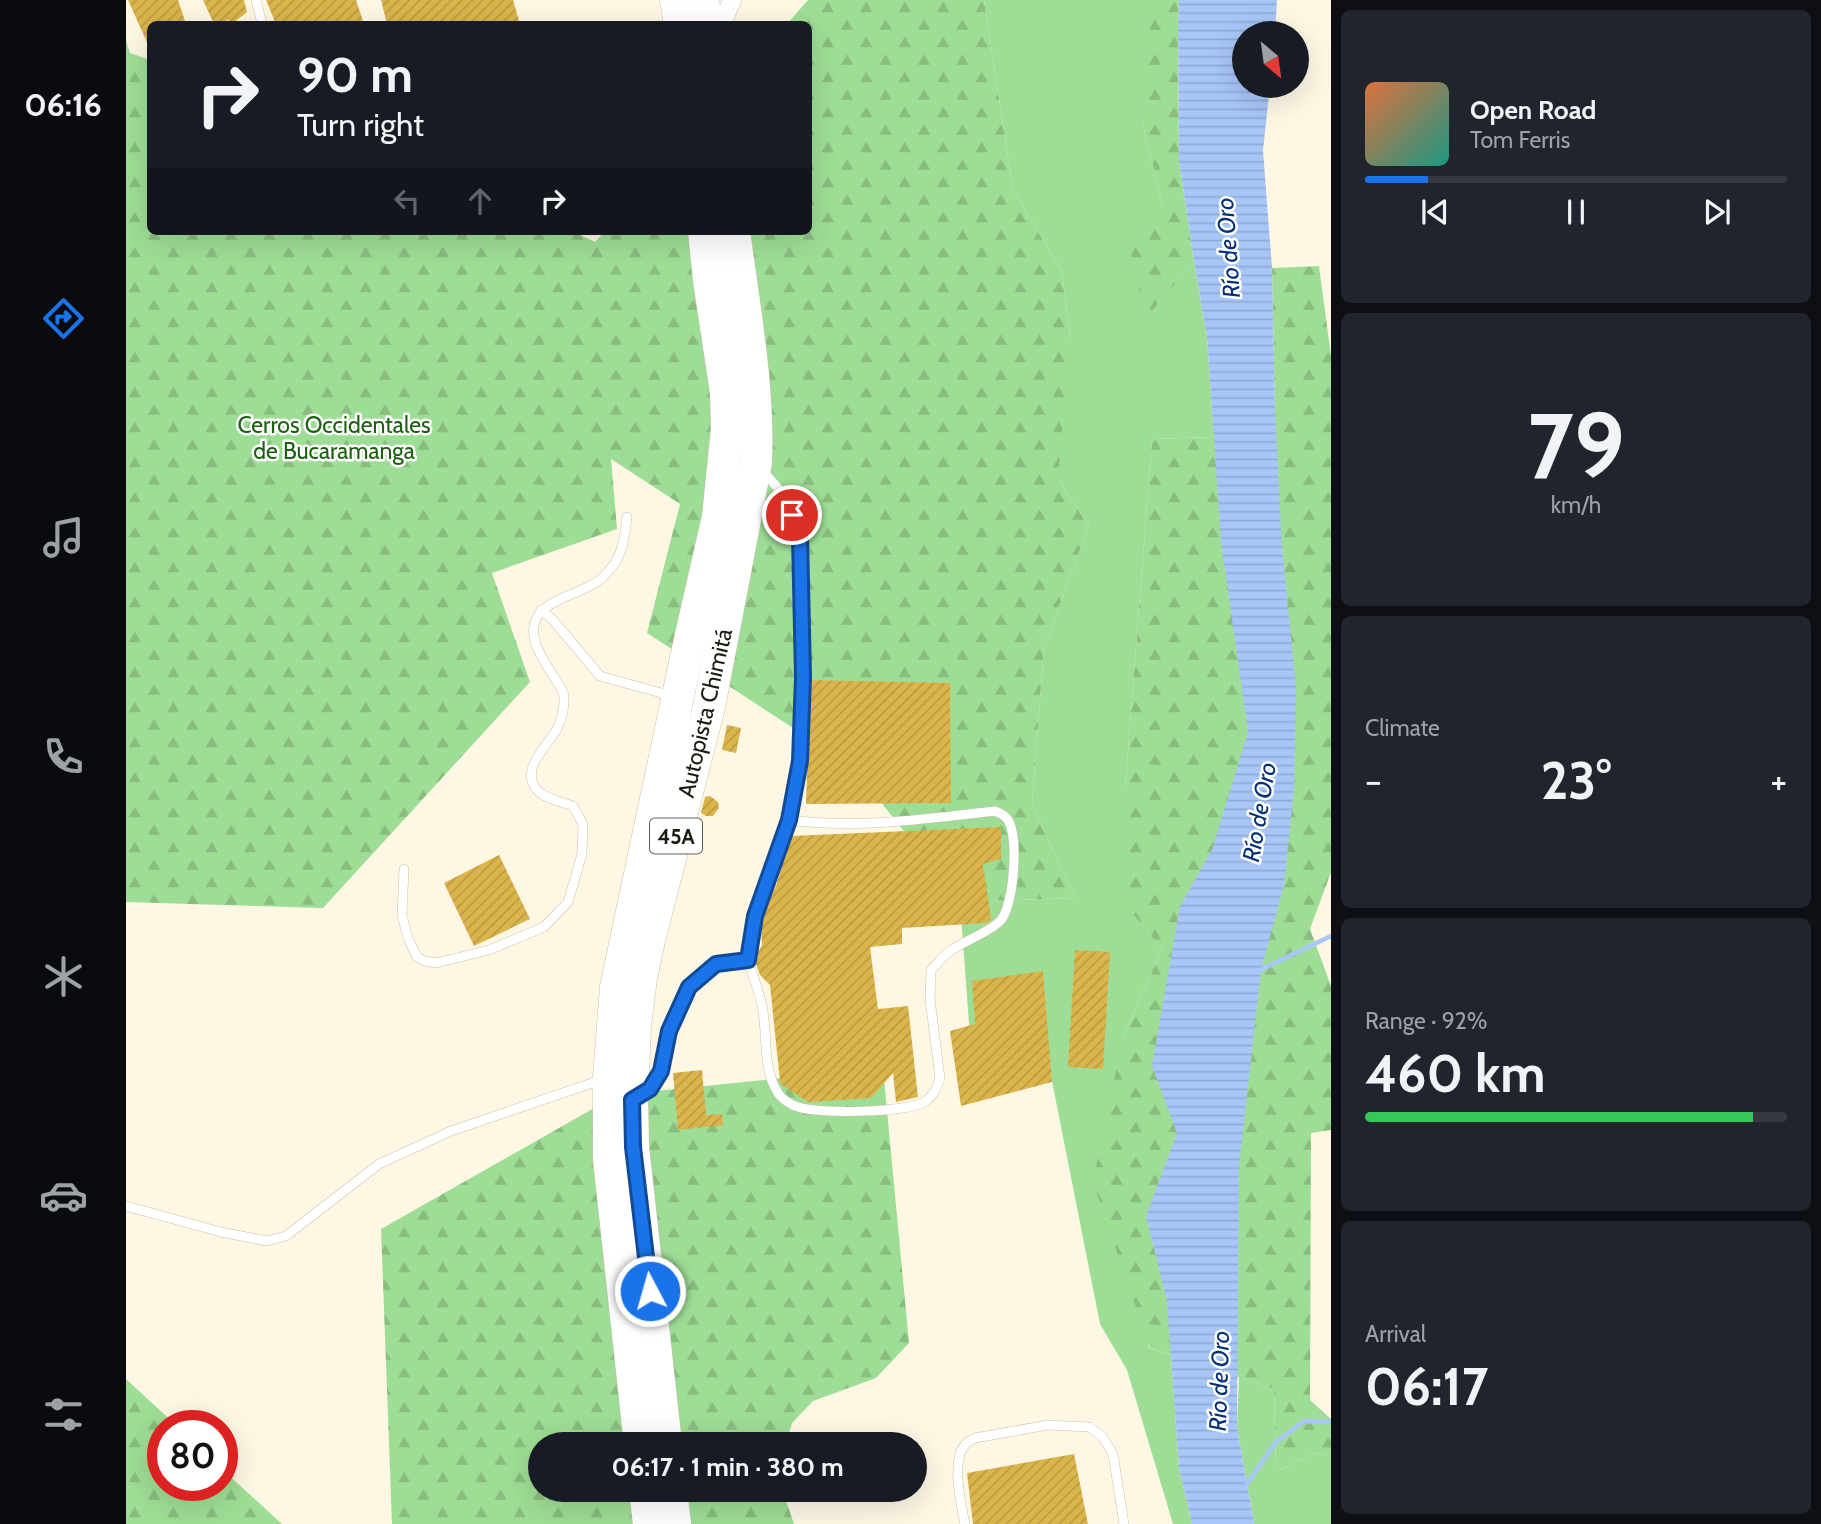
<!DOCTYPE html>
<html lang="en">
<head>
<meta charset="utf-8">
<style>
  :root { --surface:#171b24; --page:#20242c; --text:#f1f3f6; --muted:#9ea1a6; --line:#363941; --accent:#1a73e8 }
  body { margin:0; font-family:Cabin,sans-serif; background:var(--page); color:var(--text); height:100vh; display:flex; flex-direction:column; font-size:26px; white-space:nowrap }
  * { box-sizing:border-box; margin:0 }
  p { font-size:23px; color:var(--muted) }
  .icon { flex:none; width:38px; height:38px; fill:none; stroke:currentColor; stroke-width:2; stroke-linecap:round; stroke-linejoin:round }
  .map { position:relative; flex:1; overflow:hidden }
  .details { display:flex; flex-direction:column; gap:10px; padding:10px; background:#0d0f14; width:490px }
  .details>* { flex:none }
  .banner { position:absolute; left:21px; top:21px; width:665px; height:214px; border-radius:10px; box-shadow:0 7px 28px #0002; background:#171b24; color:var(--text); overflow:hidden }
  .needle { width:46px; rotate:151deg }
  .fabs { position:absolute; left:1106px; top:21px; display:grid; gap:14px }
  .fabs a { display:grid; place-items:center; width:77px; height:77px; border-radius:50%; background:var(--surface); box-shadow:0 7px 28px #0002; font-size:35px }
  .speed { position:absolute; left:21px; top:1410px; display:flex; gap:14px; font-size:35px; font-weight:700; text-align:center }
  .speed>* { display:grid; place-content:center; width:91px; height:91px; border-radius:50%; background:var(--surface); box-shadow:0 7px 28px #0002; line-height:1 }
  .speed .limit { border:10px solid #d22; background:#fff; color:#111 }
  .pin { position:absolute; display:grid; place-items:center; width:60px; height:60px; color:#fff; margin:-30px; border:4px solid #fff; border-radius:50%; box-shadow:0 2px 7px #0007 }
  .me { position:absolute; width:77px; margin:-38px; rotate:354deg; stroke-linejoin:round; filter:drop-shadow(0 0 5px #0008) }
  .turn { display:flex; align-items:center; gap:24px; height:147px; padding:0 35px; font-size:32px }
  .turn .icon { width:91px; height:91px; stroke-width:2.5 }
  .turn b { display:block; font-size:49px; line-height:60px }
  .lanes { display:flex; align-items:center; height:66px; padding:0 35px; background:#0003; justify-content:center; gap:35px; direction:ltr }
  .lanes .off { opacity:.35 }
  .big { font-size:52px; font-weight:800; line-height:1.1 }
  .details .widget { flex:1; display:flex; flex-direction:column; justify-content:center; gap:10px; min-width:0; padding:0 24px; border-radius:10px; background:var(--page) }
  .details .dial { align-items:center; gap:0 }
  .dial b { font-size:91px; line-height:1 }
  .song { display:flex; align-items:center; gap:21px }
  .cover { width:84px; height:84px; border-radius:10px; background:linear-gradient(135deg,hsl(20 70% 55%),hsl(170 70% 35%)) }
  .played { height:7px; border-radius:4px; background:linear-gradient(90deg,var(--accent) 15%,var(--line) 15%) }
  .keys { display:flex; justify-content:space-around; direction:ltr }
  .heat { display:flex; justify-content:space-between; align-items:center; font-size:38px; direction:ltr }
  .charge { height:10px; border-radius:5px; background:linear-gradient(90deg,#34c759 92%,var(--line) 0) }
  .trip { position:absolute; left:402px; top:1432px; width:399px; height:70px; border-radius:35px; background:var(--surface); box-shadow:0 7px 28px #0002; font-weight:800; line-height:70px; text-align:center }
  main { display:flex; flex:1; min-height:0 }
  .tab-bar { display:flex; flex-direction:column; width:126px; justify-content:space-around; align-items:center; background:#090b0e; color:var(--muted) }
  .tab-bar .icon { width:49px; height:49px }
  .tab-bar .active { color:var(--accent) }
  .tab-bar b { font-size:32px; color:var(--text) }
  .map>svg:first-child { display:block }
  .green { fill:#9edd95 }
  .forest { fill:url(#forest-firs) }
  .water { fill:url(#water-rules) }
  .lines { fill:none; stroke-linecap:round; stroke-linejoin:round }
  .stream { stroke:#a8c6f8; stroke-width:4.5 }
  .building { fill:url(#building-hatch) }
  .lane-casing { stroke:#cac1ab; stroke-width:10 }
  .street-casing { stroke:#cac1ab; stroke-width:19 }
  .highway-casing { stroke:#cac1ab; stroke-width:33 }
  .lane { stroke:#fff; stroke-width:9 }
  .street { stroke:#fff; stroke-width:18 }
  .highway { stroke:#fff; stroke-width:32 }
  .route-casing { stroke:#114b97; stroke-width:18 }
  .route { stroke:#1a73e8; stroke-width:12 }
  .labels { text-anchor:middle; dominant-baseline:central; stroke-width:5; stroke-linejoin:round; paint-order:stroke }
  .shield { fill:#fff; stroke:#615f59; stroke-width:2 }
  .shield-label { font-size:21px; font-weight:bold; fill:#1d1a12 }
  .park-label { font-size:23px; fill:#1d6012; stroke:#fff }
  .street-label { font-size:23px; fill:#1d1a12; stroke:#fff }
  .water-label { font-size:24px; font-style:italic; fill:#053076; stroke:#fff }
</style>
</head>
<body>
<main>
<nav class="tab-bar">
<b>06:16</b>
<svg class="icon active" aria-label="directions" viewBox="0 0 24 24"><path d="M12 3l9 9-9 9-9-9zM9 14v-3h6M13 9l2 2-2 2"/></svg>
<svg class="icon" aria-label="music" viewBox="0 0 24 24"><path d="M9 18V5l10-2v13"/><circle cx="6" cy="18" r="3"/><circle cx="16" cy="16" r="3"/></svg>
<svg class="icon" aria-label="phone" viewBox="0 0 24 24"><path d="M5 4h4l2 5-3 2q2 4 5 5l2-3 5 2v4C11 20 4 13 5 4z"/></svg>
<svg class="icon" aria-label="climate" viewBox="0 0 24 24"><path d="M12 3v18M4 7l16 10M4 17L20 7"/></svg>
<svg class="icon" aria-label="car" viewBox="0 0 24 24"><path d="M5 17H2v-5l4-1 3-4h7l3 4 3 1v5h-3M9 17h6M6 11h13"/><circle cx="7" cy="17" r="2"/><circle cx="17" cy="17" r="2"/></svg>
<svg class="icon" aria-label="filters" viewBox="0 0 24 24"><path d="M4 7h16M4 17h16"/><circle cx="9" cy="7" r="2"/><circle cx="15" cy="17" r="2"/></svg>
</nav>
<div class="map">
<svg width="1205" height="1524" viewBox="0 0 1205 1524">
  <defs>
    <pattern id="forest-firs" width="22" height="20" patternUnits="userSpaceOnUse" patternTransform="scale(1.75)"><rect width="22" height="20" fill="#9edd95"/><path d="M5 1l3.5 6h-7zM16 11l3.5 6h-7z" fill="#88bd7f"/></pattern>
    <pattern id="water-rules" width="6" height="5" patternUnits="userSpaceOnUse" patternTransform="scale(1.75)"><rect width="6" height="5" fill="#a8c6f8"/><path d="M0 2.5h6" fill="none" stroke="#90aad4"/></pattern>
    <pattern id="building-hatch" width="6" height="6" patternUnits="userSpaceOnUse" patternTransform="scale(1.75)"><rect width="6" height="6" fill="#dbb54c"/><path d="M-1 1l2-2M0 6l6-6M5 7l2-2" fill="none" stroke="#bc9b41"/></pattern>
  </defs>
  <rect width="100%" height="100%" fill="#fef7e4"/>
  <g class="green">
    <polygon points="858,0 1015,0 1015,117 1037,208 1020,317 1068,261 1081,338 1088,437 1026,439 999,790 999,903 1036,949 997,1037 1023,1348 1045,1355 1053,1468 1066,1524 1047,1524 1001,1370 974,1324 924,1071 847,1078 834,902 949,898 906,805 918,647 963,526 932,479 924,456 944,336 936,272 887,190"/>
    <polygon points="1113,1377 1148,1389 1150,1472 1187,1453 1205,1457 1205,1524 1128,1524 1111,1427"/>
  </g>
  <g class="forest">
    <polygon points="682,0 858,0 887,190 936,272 944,336 932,479 963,526 918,647 906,805 949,898 834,902 727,767 521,633 554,504 485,459 491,529 366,573 404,682 197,908 0,902 0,40 4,53 24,60 24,231 446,231 469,242 479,231 682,231 682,24 661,24"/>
    <polygon points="1015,0 1053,0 1052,24 1053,161 1068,261 1020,318 1004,249 1037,208 1015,117"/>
    <polygon points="1193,266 1205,356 1205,872 1184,929 1205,986 1205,1130 1185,1133 1184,1400 1205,1419 1205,1457 1187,1453 1150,1472 1148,1389 1024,1348 967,1182 997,1037 1036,949 999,904 999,790 1026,439 1088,437 1149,411 1146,268"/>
    <polygon points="757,1068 783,1343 750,1378 687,1401 666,1423 660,1444 415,1444 415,1489 656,1489 668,1524 266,1524 255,1229 491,1095"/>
    <polygon points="0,1379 51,1426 37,1426 37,1486 96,1486 96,1469 156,1524 0,1524"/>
  </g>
  <polygon class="water" points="1053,0 1151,0 1149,33 1118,33 1118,86 1144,86 1137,150 1146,268 1149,411 1156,547 1170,688 1168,788 1158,885 1135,970 1113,1166 1111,1427 1128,1524 1066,1524 1053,1468 1041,1301 1020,1216 1051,1133 1026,1066 1054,906 1086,850 1122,732 1095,542 1081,338 1068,261 1053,161 1052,24"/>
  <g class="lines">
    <g class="stream">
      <polyline points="1130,972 1205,936"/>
      <polyline points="1118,1488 1150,1442 1178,1421 1205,1422"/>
    </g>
  </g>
  <g class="building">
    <polygon points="2,0 52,0 60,24 24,24 24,49"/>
    <polygon points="77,0 118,0 121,12 106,24 103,20 88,24"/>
    <polygon points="140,0 230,0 238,24 150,24"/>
    <polygon points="255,0 387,0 394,24 261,24"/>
    <polygon points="684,680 824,683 825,803 680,804"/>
    <polygon points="601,725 615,728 610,753 596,750"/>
    <polygon points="584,796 592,802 593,808 587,816 580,816 575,813 579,797"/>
    <polygon points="875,827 875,859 857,864 865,920 860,923 776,928 776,944 744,947 752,1009 782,1006 792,1097 770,1102 767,1073 745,1098 682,1102 655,1084 654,1081 644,985 634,975 630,964 632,952 636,945 635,928 641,903 650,886 665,836"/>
    <polygon points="373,855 404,919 348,946 318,883"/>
    <polygon points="949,950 984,952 977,1069 942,1067"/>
    <polygon points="917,971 926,1082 835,1106 824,1031 849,1024 846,981"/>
    <polygon points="576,1070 580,1115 596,1114 597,1125 552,1130 547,1073"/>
    <polygon points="948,1454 962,1524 847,1524 841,1473"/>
  </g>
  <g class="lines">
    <g class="lane-casing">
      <g id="lane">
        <polyline points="130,0 136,24"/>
        <polyline points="415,610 427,620 474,676 546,696"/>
        <path d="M278 869 276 915 282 938 291 957 299 961 310 963 363 950 418 927 442 902 456 854 457 824 447 806C436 802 420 799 412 791 392 770 422 746 431 729 436 719 440 703 437 692 430 679 415 659 410 645 396 602 444 599 469 583 475 580 481 573 485 568 497 554 499 535 501 517"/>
        <polyline points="622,960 629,916 663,820"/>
        <path d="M513 1096 524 1089 535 1071 543 1031 563 987 590 964 622 960C626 975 633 990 636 1006 642 1033 636 1067 651 1091 654 1098 665 1105 672 1107 692 1114 783 1113 800 1101 808 1095 811 1087 814 1078L804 1000 805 970C811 964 817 956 824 951 839 940 863 933 875 920 888 905 893 836 882 820 879 815 874 813 869 811 801 819 731 829 663 820L674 761 677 677 673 536 657 494 637 471"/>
        <polyline points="0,1206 95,1232 141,1241 160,1236 253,1164 325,1131 478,1079"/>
        <path d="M839 1524C835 1505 825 1460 839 1445 840 1443 847 1439 849 1438L922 1425 963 1427 976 1436 987 1454 998 1524"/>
      </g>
    </g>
    <g class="street-casing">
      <polyline id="street" points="596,24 606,0"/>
    </g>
    <g class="highway-casing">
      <g id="highway">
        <polyline points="550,0 554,24"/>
        <polyline points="577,0 581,24"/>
        <polyline points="514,1444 483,1159 483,1077 490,987 565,635 592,517 601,429 600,392 583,280 578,231"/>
        <path d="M540 1444 507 1147 506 1100 509 1026 515 978 523 940 583 707 630 462C633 385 618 307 608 231"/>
        <polyline points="519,1489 523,1524"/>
        <polyline points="545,1489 549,1524"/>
      </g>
    </g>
    <use href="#lane" class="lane"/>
    <use href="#street" class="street"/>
    <use href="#highway" class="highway"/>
  </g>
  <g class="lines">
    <g class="route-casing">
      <polyline id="route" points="524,1291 507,1147 506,1100 524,1089 535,1071 543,1031 563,987 590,964 622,960 629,916 663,820 674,761 677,677 674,536 666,515"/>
    </g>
    <use href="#route" class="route"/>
  </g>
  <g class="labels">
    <rect class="shield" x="524" y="818.5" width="52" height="35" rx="5"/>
    <g class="shield-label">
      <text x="550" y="836">45A</text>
    </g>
    <g class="park-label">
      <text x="208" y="425">Cerros Occidentales<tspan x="208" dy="26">de Bucaramanga</tspan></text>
    </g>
    <g class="street-label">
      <text transform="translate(579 713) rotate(-77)">Autopista Chimitá</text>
    </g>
    <g class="water-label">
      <text transform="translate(1102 248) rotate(-94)">Río de Oro</text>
      <text transform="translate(1133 812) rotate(-80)">Río de Oro</text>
      <text transform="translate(1093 1381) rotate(-88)">Río de Oro</text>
    </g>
  </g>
</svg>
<div class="fabs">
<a><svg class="needle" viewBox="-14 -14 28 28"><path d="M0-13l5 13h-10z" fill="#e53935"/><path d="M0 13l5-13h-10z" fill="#9ea1a6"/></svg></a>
</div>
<div class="speed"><div class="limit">80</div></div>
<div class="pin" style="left:666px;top:515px;background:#d93025"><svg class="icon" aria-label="arrive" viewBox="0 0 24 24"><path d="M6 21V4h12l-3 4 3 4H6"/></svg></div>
<svg class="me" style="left:524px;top:1291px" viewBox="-20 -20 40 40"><circle r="17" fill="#1a73e8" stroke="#fff" stroke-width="3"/><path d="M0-11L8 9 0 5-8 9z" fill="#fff"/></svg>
<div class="trip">06:17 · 1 min · 380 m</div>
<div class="banner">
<div class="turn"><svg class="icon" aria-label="right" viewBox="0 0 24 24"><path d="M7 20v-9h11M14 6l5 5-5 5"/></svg><div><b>90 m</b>Turn right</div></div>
<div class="lanes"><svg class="icon off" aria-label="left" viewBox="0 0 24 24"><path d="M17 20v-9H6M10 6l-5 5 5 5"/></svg><svg class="icon off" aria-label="ahead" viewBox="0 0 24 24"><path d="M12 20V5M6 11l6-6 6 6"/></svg><svg class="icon" aria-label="right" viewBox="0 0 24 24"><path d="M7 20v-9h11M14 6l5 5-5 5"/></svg></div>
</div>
</div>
<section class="details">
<div class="widget">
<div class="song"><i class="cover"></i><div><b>Open Road</b><p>Tom Ferris</p></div></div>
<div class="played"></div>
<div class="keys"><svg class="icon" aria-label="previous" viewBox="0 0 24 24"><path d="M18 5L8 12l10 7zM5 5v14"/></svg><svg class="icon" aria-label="pause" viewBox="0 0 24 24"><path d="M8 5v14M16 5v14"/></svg><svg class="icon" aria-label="next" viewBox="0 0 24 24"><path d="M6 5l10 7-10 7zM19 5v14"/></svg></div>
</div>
<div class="widget dial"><b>79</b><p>km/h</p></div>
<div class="widget"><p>Climate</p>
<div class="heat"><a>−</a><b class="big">23°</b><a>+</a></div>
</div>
<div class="widget"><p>Range · 92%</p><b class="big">460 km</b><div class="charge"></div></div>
<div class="widget"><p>Arrival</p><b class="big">06:17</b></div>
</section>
</main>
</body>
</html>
